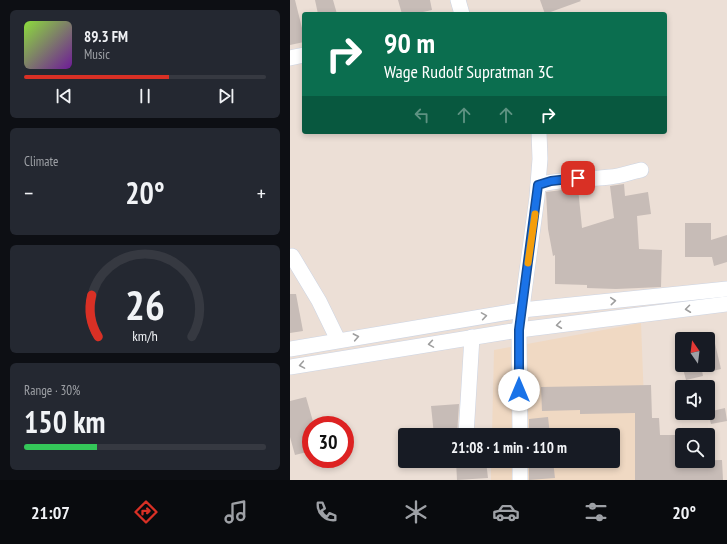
<!DOCTYPE html>
<html lang="en">
<head>
<meta charset="utf-8">
<style>
  :root { --surface:#171b24; --page:#242831; --text:#f1f3f6; --muted:#9ea1a6; --line:#363941; --accent:#d93025 }
  body { margin:0; font-family:"PT Sans Narrow",sans-serif; background:var(--page); color:var(--text); height:100vh; display:flex; flex-direction:column; font-size:15px; white-space:nowrap }
  * { box-sizing:border-box; margin:0 }
  p { font-size:13px; color:var(--muted) }
  .icon { flex:none; width:22px; height:22px; fill:none; stroke:currentColor; stroke-width:2; stroke-linecap:round; stroke-linejoin:round }
  .map { position:relative; flex:1; overflow:hidden }
  .drawer { display:flex; flex-direction:column; gap:10px; padding:10px; background:#0d0f14; width:290px }
  .drawer>* { flex:none }
  .top-card { position:absolute; left:12px; top:12px; width:365px; height:122px; border-radius:4px; box-shadow:0 2px 6px #0003; background:#0b6e4f; color:#fff; overflow:hidden }
  .needle { width:26px; rotate:346deg }
  .tools { position:absolute; left:385px; top:332px; display:grid; gap:8px }
  .tools a { display:grid; place-items:center; width:40px; height:40px; border-radius:4px; background:var(--surface); box-shadow:0 2px 6px #0003; font-size:20px }
  .speed { position:absolute; left:12px; top:416px; display:flex; gap:8px; font-size:20px; font-weight:700; text-align:center }
  .speed>* { display:grid; place-content:center; width:52px; height:52px; border-radius:50%; background:var(--surface); box-shadow:0 2px 6px #0003; line-height:1 }
  .speed .limit { border:6px solid #d22; background:#fff; color:#111 }
  .pin { position:absolute; display:grid; place-items:center; width:34px; height:34px; color:#fff; margin:-17px; border-radius:8px; box-shadow:0 2px 6px #0006 }
  .me { position:absolute; width:44px; margin:-22px; rotate:0deg; stroke-linejoin:round; filter:drop-shadow(0 0 3px #0008) }
  .turn { display:flex; align-items:center; gap:14px; height:84px; padding:0 16px; font-size:18px }
  .turn .icon { width:52px; height:52px; stroke-width:2.5 }
  .turn b { display:block; font-size:28px; line-height:34px }
  .lanes { display:flex; align-items:center; height:38px; padding:0 16px; background:#0003; justify-content:center; gap:20px; direction:ltr }
  .lanes .off { opacity:.35 }
  .big { font-size:30px; font-weight:700; line-height:1.1 }
  .drawer .widget { flex:1; display:flex; flex-direction:column; justify-content:center; gap:6px; min-width:0; padding:0 14px; border-radius:6px; background:var(--page) }
  .drawer .dial { align-items:center; gap:0 }
  .dial svg { height:104px; overflow:visible; fill:none; stroke:var(--line); stroke-width:7; stroke-linecap:round; text-anchor:middle }
  .dial text { fill:var(--text); stroke:none }
  .song { display:flex; align-items:center; gap:12px }
  .cover { width:48px; height:48px; border-radius:6px; background:linear-gradient(135deg,hsl(90 70% 55%),hsl(280 70% 35%)) }
  .played { height:4px; border-radius:2px; background:linear-gradient(90deg,var(--accent) 60%,var(--line) 60%) }
  .keys { display:flex; justify-content:space-around; direction:ltr }
  .heat { display:flex; justify-content:space-between; align-items:center; font-size:22px; direction:ltr }
  .charge { height:6px; border-radius:3px; background:linear-gradient(90deg,#34c759 30%,var(--line) 0) }
  .trip { position:absolute; left:108px; top:428px; width:222px; height:40px; border-radius:4px; background:var(--surface); box-shadow:0 2px 6px #0003; font-weight:700; line-height:40px; text-align:center }
  .tabs { display:flex; height:64px; justify-content:space-around; align-items:center; background:#090b0e; color:var(--muted) }
  .tabs .icon { width:28px; height:28px }
  .tabs .current { color:var(--accent) }
  .tabs b { font-size:18px; color:var(--text) }
  main { display:flex; flex:1; min-height:0 }
  .map>svg:first-child { display:block }
  .education { fill:#f0d9c3 }
  .building { fill:#c7bcb7 }
  .lines { fill:none; stroke-linecap:round; stroke-linejoin:round }
  .minor-casing { stroke:#ccd4e3; stroke-width:16 }
  .minor { stroke:#fff; stroke-width:15 }
  .oneway { stroke:#9e9e9e }
  .route-casing { stroke:#114b97; stroke-width:10 }
  .route { stroke:#1a73e8; stroke-width:7 }
  .slow { stroke:#f59e0b; stroke-width:7 }
</style>
</head>
<body>
<main>
<section class="drawer">
<div class="widget">
<div class="song"><i class="cover"></i><div><b>89.3 FM</b><p>Music</p></div></div>
<div class="played"></div>
<div class="keys"><svg class="icon" aria-label="previous" viewBox="0 0 24 24"><path d="M18 5L8 12l10 7zM5 5v14"/></svg><svg class="icon" aria-label="pause" viewBox="0 0 24 24"><path d="M8 5v14M16 5v14"/></svg><svg class="icon" aria-label="next" viewBox="0 0 24 24"><path d="M6 5l10 7-10 7zM19 5v14"/></svg></div>
</div>
<div class="widget"><p>Climate</p>
<div class="heat"><a>−</a><b class="big">20°</b><a>+</a></div>
</div>
<div class="widget dial"><svg viewBox="0 0 100 80">
<path d="M14 69A42 42 0 1 1 86 69"/>
<path d="M14 69A42 42 0 0 1 9 37" stroke="#d93025"/>
<text x="50" y="56" font-size="32" font-weight="700">26</text>
<text x="50" y="72" font-size="11">km/h</text>
</svg></div>
<div class="widget"><p>Range · 30%</p><b class="big">150 km</b><div class="charge"></div></div>
</section>
<div class="map">
<svg width="437" height="480" viewBox="0 0 437 480">
  <rect width="100%" height="100%" fill="#ecdfd6"/>
  <polygon class="education" points="351,323 357,480 201,480 201,461 323,461 323,435 202,435 204,350"/>
  <g class="building">
    <polygon points="0,0 5,0 14,36 14,42 0,45"/>
    <polygon points="25,0 43,0 47,14 28,14"/>
    <polygon points="108,0 140,0 142,10 124,14 112,14"/>
    <polygon points="250,0 290,0 291,1 255,14"/>
    <polygon points="334,184 335,196 358,192 361,214 347,216 349,249 372,250 371,287 326,289 297,288 297,285 265,284 265,255 263,256 258,229 256,192 288,188 292,228 324,218 320,186"/>
    <polygon points="395,223 421,223 421,240 437,235 437,262 424,266 422,257 395,257"/>
    <polygon points="0,294 6,294 13,331 0,333"/>
    <polygon points="418,335 423,335 431,369 418,372"/>
    <polygon points="392,365 411,365 413,376 396,380"/>
    <polygon points="361,385 362,418 369,418 370,435 390,435 389,461 432,460 433,480 345,480 345,413 290,414 290,410 252,411 251,387"/>
    <polygon points="16,397 24,425 21,425 21,451 5,455 0,437 0,401"/>
    <polygon points="169,404 167,435 144,435 141,406"/>
    <polygon points="435,408 437,421 421,424 418,412"/>
    <polygon points="258,417 260,435 239,435 239,419"/>
    <polygon points="166,461 196,461 198,478 167,480"/>
    <polygon points="239,461 263,461 265,478 239,480"/>
  </g>
  <g class="lines">
    <g class="minor-casing">
      <g id="minor">
        <polyline points="168,0 172,14"/>
        <polyline points="0,58 14,55"/>
        <path d="M248 185C272 178 296 180 320 177 331 176 341 172 351 170"/>
        <polyline points="2,256 29,301 48,340"/>
        <polyline points="0,349 232,310 437,289"/>
        <polyline points="0,367 229,330 437,304"/>
        <polyline points="176,435 182,337"/>
        <polyline points="230,435 229,330 247,197 250,159 249,132"/>
        <polyline points="230,461 230,480"/>
      </g>
    </g>
    <use href="#minor" class="minor"/>
  </g>
  <defs><path id="oneway-chevron" d="M-2-3.5L2.5 0L-2 3.5" fill="none" stroke-width="1.6" stroke-linecap="round" stroke-linejoin="round"/></defs>
  <g class="oneway">
    <use href="#oneway-chevron" transform="translate(323 301) rotate(-5)"/>
    <use href="#oneway-chevron" transform="translate(398 309) rotate(173)"/>
    <use href="#oneway-chevron" transform="translate(194 316) rotate(-9)"/>
    <use href="#oneway-chevron" transform="translate(269 325) rotate(173)"/>
    <use href="#oneway-chevron" transform="translate(66 337) rotate(-11)"/>
    <use href="#oneway-chevron" transform="translate(141 344) rotate(171)"/>
    <use href="#oneway-chevron" transform="translate(12 365) rotate(170)"/>
  </g>
  <g class="lines">
    <g class="route-casing">
      <polyline id="route" points="229,390 229,330 248,185 261,181 288,178"/>
    </g>
    <use href="#route" class="route"/>
    <polyline class="slow" points="238,263 245,214"/>
  </g>
</svg>
<div class="tools">
<a><svg class="needle" viewBox="-14 -14 28 28"><path d="M0-13l5 13h-10z" fill="#e53935"/><path d="M0 13l5-13h-10z" fill="#9ea1a6"/></svg></a>
<a><svg class="icon" aria-label="sound" viewBox="0 0 24 24"><path d="M4 9h4l5-4v14l-5-4H4zM17 9q2 3 0 6"/></svg></a>
<a><svg class="icon" aria-label="search" viewBox="0 0 24 24"><circle cx="10" cy="10" r="6"/><path d="M15 15l6 6"/></svg></a>
</div>
<div class="speed"><div class="limit">30</div></div>
<div class="pin" style="left:288px;top:178px;background:#d93025"><svg class="icon" aria-label="arrive" viewBox="0 0 24 24"><path d="M6 21V4h12l-3 4 3 4H6"/></svg></div>
<svg class="me" style="left:229px;top:390px" viewBox="-20 -20 40 40"><circle r="19" fill="#fff"/><path d="M0-13L10 11 0 6-10 11z" fill="#1a73e8"/></svg>
<div class="trip">21:08 · 1 min · 110 m</div>
<div class="top-card">
<div class="turn"><svg class="icon" aria-label="right" viewBox="0 0 24 24"><path d="M7 20v-9h11M14 6l5 5-5 5"/></svg><div><b>90 m</b>Wage Rudolf Supratman 3C</div></div>
<div class="lanes"><svg class="icon off" aria-label="left" viewBox="0 0 24 24"><path d="M17 20v-9H6M10 6l-5 5 5 5"/></svg><svg class="icon off" aria-label="ahead" viewBox="0 0 24 24"><path d="M12 20V5M6 11l6-6 6 6"/></svg><svg class="icon off" aria-label="ahead" viewBox="0 0 24 24"><path d="M12 20V5M6 11l6-6 6 6"/></svg><svg class="icon" aria-label="right" viewBox="0 0 24 24"><path d="M7 20v-9h11M14 6l5 5-5 5"/></svg></div>
</div>
</div>
</main>
<nav class="tabs">
<b>21:07</b>
<svg class="icon current" aria-label="directions" viewBox="0 0 24 24"><path d="M12 3l9 9-9 9-9-9zM9 14v-3h6M13 9l2 2-2 2"/></svg>
<svg class="icon" aria-label="music" viewBox="0 0 24 24"><path d="M9 18V5l10-2v13"/><circle cx="6" cy="18" r="3"/><circle cx="16" cy="16" r="3"/></svg>
<svg class="icon" aria-label="phone" viewBox="0 0 24 24"><path d="M5 4h4l2 5-3 2q2 4 5 5l2-3 5 2v4C11 20 4 13 5 4z"/></svg>
<svg class="icon" aria-label="climate" viewBox="0 0 24 24"><path d="M12 3v18M4 7l16 10M4 17L20 7"/></svg>
<svg class="icon" aria-label="car" viewBox="0 0 24 24"><path d="M5 17H2v-5l4-1 3-4h7l3 4 3 1v5h-3M9 17h6M6 11h13"/><circle cx="7" cy="17" r="2"/><circle cx="17" cy="17" r="2"/></svg>
<svg class="icon" aria-label="filters" viewBox="0 0 24 24"><path d="M4 7h16M4 17h16"/><circle cx="9" cy="7" r="2"/><circle cx="15" cy="17" r="2"/></svg>
<b>20°</b>
</nav>
</body>
</html>
